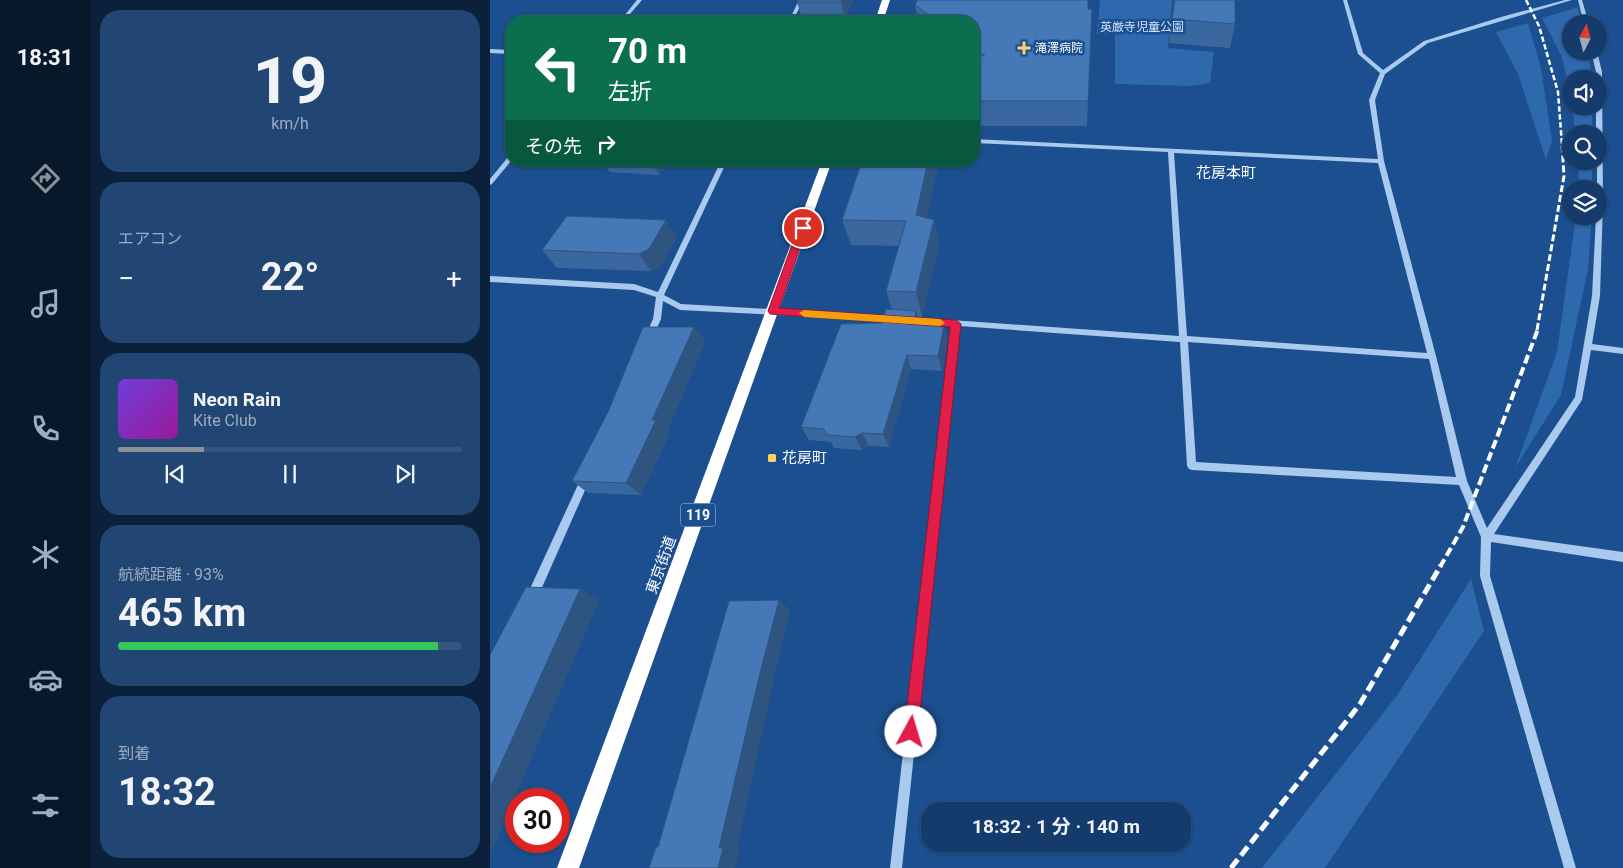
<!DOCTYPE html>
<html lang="ja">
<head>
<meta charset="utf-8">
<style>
  :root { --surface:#143b6b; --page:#214673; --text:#f1f3f6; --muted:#9dadc1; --line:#33557e; --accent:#8c9099 }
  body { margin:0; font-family:Roboto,"Noto Sans JP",sans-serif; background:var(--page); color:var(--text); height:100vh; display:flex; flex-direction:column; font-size:19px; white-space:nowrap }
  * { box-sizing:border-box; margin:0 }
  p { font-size:16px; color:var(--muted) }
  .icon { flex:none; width:28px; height:28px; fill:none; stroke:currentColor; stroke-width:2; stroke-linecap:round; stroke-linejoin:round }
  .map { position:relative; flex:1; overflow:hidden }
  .details { display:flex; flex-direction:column; gap:10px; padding:10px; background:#0b203b; width:400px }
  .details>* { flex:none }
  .top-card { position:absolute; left:15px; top:15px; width:475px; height:152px; border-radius:20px; box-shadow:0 1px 4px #0004,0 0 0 1px var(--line); background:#0b6e4f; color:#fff; overflow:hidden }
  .needle { width:32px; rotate:6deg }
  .fabs { position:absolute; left:1072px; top:15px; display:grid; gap:10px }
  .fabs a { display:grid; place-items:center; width:45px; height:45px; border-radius:50%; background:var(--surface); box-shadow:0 1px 4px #0004,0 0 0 1px var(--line); font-size:25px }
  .speed { position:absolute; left:15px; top:788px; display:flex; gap:10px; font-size:25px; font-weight:700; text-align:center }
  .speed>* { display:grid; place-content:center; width:65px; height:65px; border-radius:50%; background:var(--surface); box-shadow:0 1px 4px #0004,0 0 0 1px var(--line); line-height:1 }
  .speed .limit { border:8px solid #d22; background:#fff; color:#111 }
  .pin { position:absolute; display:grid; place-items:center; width:42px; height:42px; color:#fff; margin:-21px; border:2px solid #fff; border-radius:50%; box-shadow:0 1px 5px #0007 }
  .me { position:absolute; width:55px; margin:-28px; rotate:6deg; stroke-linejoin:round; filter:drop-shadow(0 0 4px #0008) }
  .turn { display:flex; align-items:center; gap:18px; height:105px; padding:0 20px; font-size:22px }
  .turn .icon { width:65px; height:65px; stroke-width:2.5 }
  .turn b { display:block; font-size:35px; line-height:42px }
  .then { display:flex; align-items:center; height:48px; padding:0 20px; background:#0003; gap:10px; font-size:19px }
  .big { font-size:38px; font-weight:700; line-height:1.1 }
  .details .tile { flex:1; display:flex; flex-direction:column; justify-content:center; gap:8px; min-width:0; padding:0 18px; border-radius:20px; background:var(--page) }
  .details .dial { align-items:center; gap:0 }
  .dial b { font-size:65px; line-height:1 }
  .song { display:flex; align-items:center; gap:15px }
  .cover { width:60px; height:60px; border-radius:8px; background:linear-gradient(135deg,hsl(260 70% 55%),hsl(300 70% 35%)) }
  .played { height:5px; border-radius:2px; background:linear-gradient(90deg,var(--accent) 25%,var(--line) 25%) }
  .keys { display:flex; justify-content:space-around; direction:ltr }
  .heat { display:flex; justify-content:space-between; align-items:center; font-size:28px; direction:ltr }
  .charge { height:8px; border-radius:4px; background:linear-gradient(90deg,#34c759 93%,var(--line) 0) }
  .trip { position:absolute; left:431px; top:802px; width:270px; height:50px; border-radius:20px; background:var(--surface); box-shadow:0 1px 4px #0004,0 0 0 1px var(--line); font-weight:700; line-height:50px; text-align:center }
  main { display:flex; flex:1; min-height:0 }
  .tab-bar { display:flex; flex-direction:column; width:90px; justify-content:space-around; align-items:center; background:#08182b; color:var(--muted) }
  .tab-bar .icon { width:35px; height:35px }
  .tab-bar .selected { color:var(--accent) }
  .tab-bar b { font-size:22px; color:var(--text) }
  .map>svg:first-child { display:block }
  .green { fill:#2e69ad }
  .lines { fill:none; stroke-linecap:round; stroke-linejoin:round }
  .minor { fill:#a9c9ee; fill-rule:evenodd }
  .highway { fill:#fff; fill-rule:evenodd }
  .rail-far3 { stroke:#fff; stroke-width:2.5; stroke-dasharray:5.5 2.5; stroke-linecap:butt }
  .rail-far2 { stroke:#fff; stroke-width:3; stroke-dasharray:7 3; stroke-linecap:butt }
  .rail-far1 { stroke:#fff; stroke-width:4; stroke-dasharray:9 4; stroke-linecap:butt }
  .rail { stroke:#fff; stroke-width:5; stroke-dasharray:11 5; stroke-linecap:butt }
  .wall { fill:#3a679d }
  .shaded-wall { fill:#305480 }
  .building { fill:#4478b7; stroke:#305480 }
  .route { fill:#e11d48; stroke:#92132f }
  .slow { fill:#f59e0b }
  .poi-dot { fill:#ffd166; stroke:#1b4f8f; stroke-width:2 }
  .labels { text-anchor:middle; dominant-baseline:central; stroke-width:5; stroke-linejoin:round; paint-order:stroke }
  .far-park-label { font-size:12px; fill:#cfe3fa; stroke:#1b4f8f }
  .far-poi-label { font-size:12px; fill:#fff; stroke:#1b4f8f; text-anchor:start }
  .shield { fill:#1b4f8f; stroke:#bbcadd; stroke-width:1 }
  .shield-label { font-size:14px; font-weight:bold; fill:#fff }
  .far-quarter-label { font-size:15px; fill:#fff; stroke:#1b4f8f }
  .poi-label { font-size:15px; fill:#fff; stroke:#1b4f8f; text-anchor:start }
  .street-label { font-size:15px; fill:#fff; stroke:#1b4f8f }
</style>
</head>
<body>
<main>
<nav class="tab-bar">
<b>18:31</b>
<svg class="icon selected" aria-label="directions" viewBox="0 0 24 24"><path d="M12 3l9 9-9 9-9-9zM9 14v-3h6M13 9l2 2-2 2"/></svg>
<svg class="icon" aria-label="music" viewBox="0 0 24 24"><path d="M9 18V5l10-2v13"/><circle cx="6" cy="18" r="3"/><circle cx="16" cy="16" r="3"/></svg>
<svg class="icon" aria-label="phone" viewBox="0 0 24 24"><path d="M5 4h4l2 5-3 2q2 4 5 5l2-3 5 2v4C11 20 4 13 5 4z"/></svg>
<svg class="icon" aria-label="climate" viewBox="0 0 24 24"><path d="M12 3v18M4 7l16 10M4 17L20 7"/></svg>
<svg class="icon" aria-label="car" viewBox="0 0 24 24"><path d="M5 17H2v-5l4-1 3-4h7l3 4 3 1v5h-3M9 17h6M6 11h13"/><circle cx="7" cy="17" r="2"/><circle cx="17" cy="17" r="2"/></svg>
<svg class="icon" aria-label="filters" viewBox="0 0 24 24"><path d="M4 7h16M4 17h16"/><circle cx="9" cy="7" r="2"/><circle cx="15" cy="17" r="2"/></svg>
</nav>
<section class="details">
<div class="tile dial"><b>19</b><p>km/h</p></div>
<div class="tile"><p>エアコン</p>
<div class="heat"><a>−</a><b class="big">22°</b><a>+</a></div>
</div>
<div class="tile">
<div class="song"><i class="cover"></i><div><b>Neon Rain</b><p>Kite Club</p></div></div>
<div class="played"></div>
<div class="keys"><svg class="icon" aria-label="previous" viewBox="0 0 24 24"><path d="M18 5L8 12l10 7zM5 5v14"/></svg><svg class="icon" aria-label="pause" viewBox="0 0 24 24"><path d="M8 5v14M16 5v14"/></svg><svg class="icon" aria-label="next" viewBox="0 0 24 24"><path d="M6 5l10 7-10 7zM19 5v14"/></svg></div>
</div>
<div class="tile"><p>航続距離 · 93%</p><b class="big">465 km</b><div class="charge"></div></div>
<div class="tile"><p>到着</p><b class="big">18:32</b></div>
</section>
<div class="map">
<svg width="1133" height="868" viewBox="0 0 1133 868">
  <rect width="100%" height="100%" fill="#1b4f8f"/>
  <g class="green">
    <polygon points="610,0 682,0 678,48 724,52 720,83 700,86 625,84 625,34 607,34"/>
    <polygon points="1088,7 1091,24 1081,24 1081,51 1098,51 1102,79 1081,79 1081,96 1072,57 1052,18"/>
    <polygon points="1038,23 1051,68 1062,141 1056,160 1028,74 1006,32"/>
    <polygon points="1083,106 1102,106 1102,134 1085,134"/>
    <polygon points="1088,161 1102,161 1102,189 1089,189"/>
    <polygon points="1086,216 1102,216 1098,269 1071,395 1025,468 1067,352"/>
    <polygon points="981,579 994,631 835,868 772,868 908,694"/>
  </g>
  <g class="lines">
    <g class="minor">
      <polygon points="147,0 152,0 134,21 130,21"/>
      <polygon points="309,0 313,0 303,21 299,21"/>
      <path d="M853 0H857L873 53 893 70 934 41 1011 17 1075 0H1082L938 43 895 74 885 100 894 161 946 356 977 481 997 528 1085 397 1102 296 1106 216H1109V189H1107V161H1109V134H1106V106H1109V79H1106V72L1101 51H1107L1112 72 1113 203 1110 296 1102 344 1133 348V354L1101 350 1092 400 1004 534 1133 552V562L1001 542 1000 576 1086 868H1074L990 576 991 537 969 485 702 470 699 469 697 466 690 342 469 326 412 868H400L461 326 418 323 414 320 418 317 689 336 678 152 484 143V139L888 159 879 100 890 73 868 54ZM684 153 888 163 937 353 697 336ZM698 342 939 359 966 477 706 462Z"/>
      <polygon points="1088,0 1092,0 1099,24 1094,24"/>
      <polygon points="0,49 21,50 21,54 0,53"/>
      <polygon points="21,155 21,161 2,184 0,185 0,179 19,156"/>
      <polygon points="231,161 237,161 174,295 191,304 405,316 408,317 409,319 408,321 190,310 173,301 171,319 162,339 159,340 155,337 163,319 166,297 144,290 0,282 0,276 144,284 168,292"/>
      <polygon points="95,475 98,476 100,479 46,601 42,602 38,601 37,597 38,593 92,476"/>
    </g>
    <g class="highway">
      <polygon points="392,0 400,0 393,21 385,21"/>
      <polygon points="332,161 342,161 89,868 67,868"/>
    </g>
    <polyline class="rail-far3" points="1036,0 1049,26 1068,92 1072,145"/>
    <polyline class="rail-far2" points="1047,330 1074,176 1072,144"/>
    <polyline class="rail-far1" points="950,567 973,527 1048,329"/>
    <polyline class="rail" points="741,868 870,704 951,565"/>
  </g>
  <g class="wall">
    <polygon points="308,0 363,0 355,19 312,19 307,2"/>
    <polygon points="684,0 745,0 745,24 740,48 679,43"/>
    <polygon points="425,5 602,9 597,126 484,126 484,21 428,21"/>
    <polygon points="112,161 226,161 223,167 176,166 169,175 120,172"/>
    <polygon points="372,161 449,161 436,218 444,220 449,245 432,317 427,316 430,325 454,326 457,341 452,371 421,369 399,447 379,446 372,450 344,448 341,442 319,440 311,427 402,310 396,291 409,246 361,245 352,220"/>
    <polygon points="187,237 171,266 161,271 67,268 52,250"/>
    <polygon points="204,327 215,342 177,431 179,434 151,495 98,493 82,481"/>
  </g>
  <g class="shaded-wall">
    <polygon points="352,0 363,0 355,19 351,2"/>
    <polygon points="161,161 173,161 176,166 169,175"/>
    <polygon points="220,161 226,161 223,167"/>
    <polygon points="438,161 449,161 431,240 426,215"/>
    <polygon points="176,220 187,237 171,266 161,271 149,254"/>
    <polygon points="444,220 449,245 432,317 426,292"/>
    <polygon points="426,311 430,326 423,324"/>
    <polygon points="454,326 457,341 452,371 448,356"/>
    <polygon points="204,327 215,342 177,431 179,434 151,495 136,483 162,420"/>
    <polygon points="417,355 421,369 399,447 393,434"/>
    <polygon points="372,433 379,446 372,450 365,437"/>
    <polygon points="90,589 110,599 63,708 0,856 0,788"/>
    <polygon points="289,600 300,610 283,684 247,848 229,848 269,677"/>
    <polygon points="233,848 250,848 245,868 228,868"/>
  </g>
  <g class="building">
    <polygon points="308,0 352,0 351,2 307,2"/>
    <polygon points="427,0 598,0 598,9 602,9 598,101 484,101 484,55 495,56 484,47 484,21 447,21 425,5"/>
    <polygon points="685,0 745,0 745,24 682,19"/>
    <polygon points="372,161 438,161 426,215 444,220 426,292 396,291 416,221 352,220"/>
    <polygon points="77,216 176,220 159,249 149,254 52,250"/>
    <polygon points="396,309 426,311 423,324 454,326 448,356 417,355 393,434 372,433 365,437 337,435 334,429 311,427 351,324 392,323"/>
    <polygon points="153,327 204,327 162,420 166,420 136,483 82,481 118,412"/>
    <polygon points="36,587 90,589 0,788 0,655"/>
    <polygon points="289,600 269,677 229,848 233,848 228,868 159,868 166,847 168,847 239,601"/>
  </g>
  <polygon class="route" points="313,225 317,228 289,308 466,320 471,324 428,732 426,737 421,739 416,737 414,732 460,327 280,314 278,311 308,228"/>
  <polygon class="slow" points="314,310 450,319 455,323 450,326 314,317 309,313"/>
  <g class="poi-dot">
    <path d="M531.5 40.5h5v5h5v5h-5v5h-5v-5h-5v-5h5z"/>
    <rect x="277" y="453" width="10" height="10" rx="2.5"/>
  </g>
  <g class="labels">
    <g class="far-park-label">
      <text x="652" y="27">英厳寺児童公園</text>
    </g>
    <g class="far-poi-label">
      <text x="545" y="48">滝澤病院</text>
    </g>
    <rect class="shield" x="190.5" y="503.5" width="35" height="23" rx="4"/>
    <g class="shield-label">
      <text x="208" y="515">119</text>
    </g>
    <g class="far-quarter-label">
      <text x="736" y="173">花房本町</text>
    </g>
    <g class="poi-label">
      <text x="292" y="458">花房町</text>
    </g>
    <g class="street-label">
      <text transform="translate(171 565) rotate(-70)">東京街道</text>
    </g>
  </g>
</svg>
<div class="fabs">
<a><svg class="needle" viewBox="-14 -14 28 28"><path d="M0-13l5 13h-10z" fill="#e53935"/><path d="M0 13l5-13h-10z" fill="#9dadc1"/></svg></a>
<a><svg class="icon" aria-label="sound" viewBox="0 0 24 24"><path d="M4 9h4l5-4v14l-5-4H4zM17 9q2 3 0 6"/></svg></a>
<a><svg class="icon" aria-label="search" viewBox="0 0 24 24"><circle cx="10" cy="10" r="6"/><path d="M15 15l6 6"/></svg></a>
<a><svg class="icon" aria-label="layers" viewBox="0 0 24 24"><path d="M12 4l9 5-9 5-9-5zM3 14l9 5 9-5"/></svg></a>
</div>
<div class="speed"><div class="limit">30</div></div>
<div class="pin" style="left:313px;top:228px;background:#d93025"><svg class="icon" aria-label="arrive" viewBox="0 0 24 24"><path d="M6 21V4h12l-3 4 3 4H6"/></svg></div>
<svg class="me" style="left:421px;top:732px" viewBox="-20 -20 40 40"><circle r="19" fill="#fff"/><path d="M0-13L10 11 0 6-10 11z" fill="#e11d48"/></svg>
<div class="trip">18:32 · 1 分 · 140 m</div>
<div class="top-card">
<div class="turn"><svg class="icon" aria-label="left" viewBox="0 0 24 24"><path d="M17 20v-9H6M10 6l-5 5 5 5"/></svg><div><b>70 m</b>左折</div></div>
<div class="then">その先<svg class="icon" aria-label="right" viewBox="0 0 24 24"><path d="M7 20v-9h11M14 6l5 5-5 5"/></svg></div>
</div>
</div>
</main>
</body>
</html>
